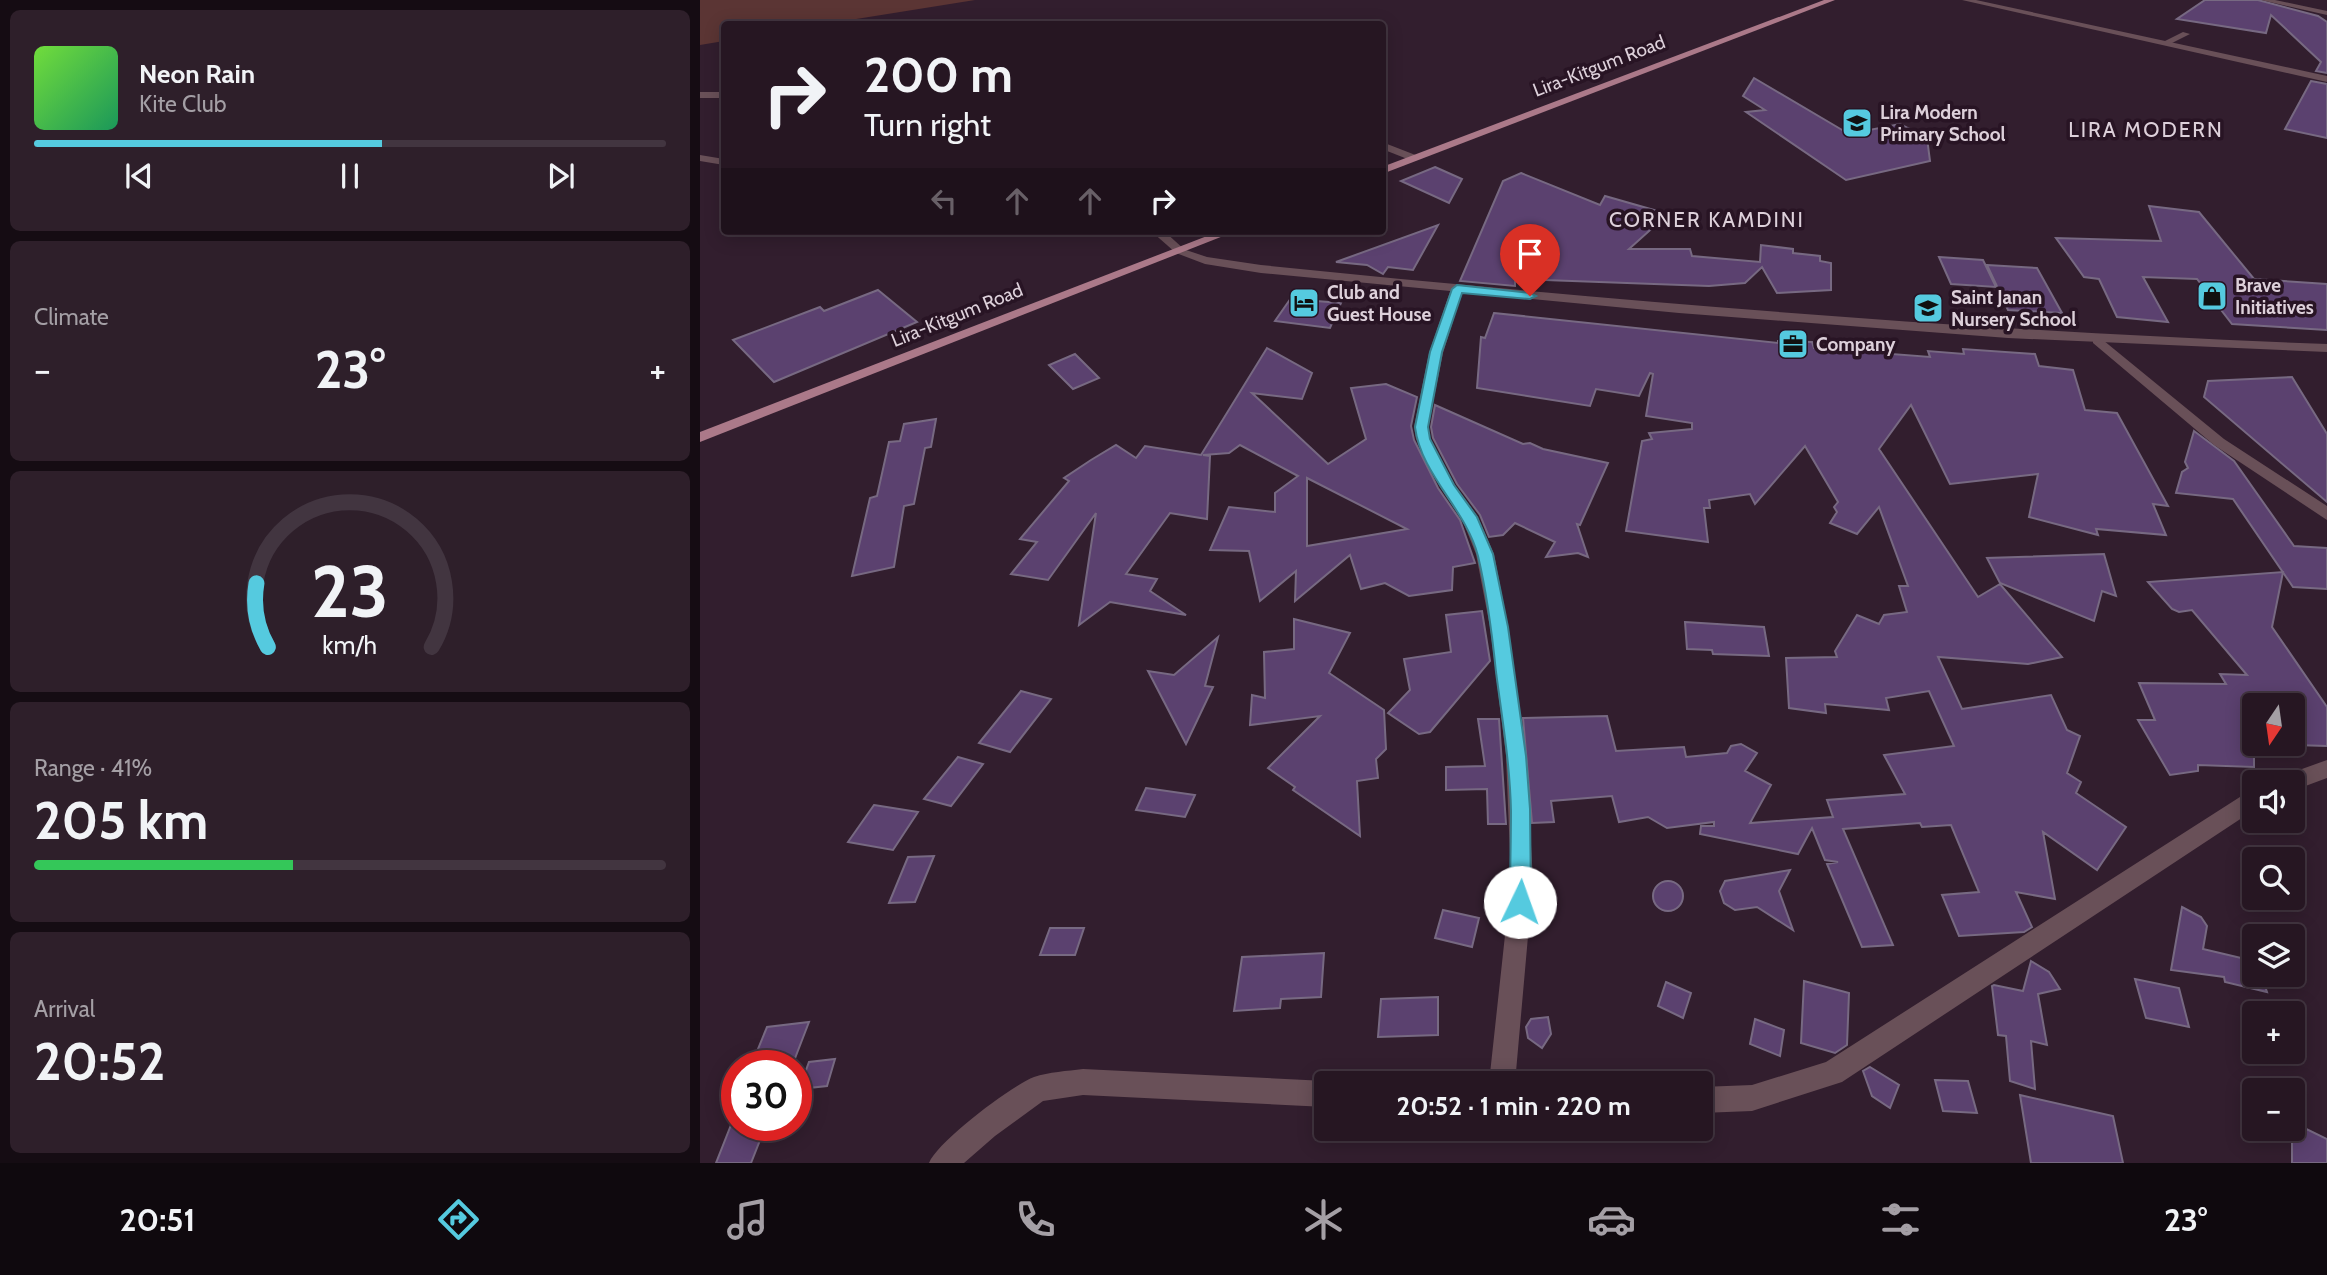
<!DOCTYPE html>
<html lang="en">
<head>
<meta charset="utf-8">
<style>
  :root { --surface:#261622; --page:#2e1f2a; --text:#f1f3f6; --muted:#a49fa5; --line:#423540; --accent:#55cadf }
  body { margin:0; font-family:Cabin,sans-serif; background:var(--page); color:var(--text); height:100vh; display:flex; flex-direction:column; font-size:26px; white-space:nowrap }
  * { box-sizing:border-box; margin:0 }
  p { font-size:23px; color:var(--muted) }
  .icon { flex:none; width:38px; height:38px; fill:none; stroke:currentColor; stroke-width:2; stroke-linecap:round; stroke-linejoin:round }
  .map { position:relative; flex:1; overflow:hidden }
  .side { display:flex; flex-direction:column; gap:10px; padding:10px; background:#150c13; width:700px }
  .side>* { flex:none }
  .hud { position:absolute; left:21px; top:21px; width:665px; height:214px; border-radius:7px; box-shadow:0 4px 18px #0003,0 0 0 2px var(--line); background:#261622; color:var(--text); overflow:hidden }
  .needle { width:46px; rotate:193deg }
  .buttons { position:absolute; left:1542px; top:693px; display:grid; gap:14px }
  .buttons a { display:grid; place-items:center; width:63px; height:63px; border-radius:7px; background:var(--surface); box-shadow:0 4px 18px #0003,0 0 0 2px var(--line); font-size:35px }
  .speed { position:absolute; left:21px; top:1050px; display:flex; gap:14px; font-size:35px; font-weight:700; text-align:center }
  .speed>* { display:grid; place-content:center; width:91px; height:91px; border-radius:50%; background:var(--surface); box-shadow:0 4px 18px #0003,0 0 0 2px var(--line); line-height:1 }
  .speed .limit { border:10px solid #d22; background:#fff; color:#111 }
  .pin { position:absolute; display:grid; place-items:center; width:60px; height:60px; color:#fff; margin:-72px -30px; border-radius:50% 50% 50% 0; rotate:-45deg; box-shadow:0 0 7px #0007 }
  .pin .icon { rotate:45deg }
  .me { position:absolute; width:77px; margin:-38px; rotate:3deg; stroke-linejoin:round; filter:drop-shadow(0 0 5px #0008) }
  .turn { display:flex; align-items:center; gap:24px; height:147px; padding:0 28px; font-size:32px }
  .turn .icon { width:91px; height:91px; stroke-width:2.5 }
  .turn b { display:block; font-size:49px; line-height:60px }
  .lanes { display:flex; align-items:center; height:66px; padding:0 28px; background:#0003; justify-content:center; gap:35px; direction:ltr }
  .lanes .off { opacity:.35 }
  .big { font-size:52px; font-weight:700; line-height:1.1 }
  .side .widget { flex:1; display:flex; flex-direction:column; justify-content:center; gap:10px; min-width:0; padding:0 24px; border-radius:10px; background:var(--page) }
  .side .dial { align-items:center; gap:0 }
  .dial svg { height:182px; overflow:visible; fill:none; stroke:var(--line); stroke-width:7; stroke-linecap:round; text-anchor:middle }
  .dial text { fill:var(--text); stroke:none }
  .song { display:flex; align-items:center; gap:21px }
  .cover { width:84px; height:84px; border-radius:10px; background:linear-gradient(135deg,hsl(100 70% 55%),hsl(150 70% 35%)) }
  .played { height:7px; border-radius:4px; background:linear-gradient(90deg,var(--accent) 55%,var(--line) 55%) }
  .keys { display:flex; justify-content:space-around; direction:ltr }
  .heat { display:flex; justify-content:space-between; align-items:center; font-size:38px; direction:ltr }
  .charge { height:10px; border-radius:5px; background:linear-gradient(90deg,#34c759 41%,var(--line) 0) }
  .trip { position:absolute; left:614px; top:1071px; width:399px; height:70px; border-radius:7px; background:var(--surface); box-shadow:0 4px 18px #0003,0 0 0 2px var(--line); font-weight:700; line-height:70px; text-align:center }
  .tab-bar { display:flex; height:112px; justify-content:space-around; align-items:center; background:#0f090e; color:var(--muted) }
  .tab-bar .icon { width:49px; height:49px }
  .tab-bar .selected { color:var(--accent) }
  .tab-bar b { font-size:32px; color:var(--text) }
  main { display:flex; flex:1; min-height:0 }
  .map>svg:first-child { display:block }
  .green { fill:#5b3534 }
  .building { fill:#5b416f; stroke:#776982; stroke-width:2; fill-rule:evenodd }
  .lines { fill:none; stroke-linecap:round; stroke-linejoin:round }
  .service { fill:#695058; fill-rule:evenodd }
  .minor { fill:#695058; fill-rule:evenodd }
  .tertiary { fill:#695058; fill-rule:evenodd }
  .primary { fill:#ab7989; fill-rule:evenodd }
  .route { fill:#55cadf; stroke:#378391; stroke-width:2 }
  .labels { text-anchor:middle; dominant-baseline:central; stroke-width:7; stroke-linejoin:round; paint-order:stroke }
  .far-street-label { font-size:19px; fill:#ddd0da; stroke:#281424 }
  .far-poi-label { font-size:19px; font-weight:bold; fill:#ddd0da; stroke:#281424; text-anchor:start }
  .far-quarter-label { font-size:21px; letter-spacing:2px; fill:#ddd0da; stroke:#281424 }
</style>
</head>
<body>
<main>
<section class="side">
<div class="widget">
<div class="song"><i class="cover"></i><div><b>Neon Rain</b><p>Kite Club</p></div></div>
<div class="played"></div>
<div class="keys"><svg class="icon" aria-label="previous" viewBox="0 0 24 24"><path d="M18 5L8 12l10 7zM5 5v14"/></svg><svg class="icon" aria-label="pause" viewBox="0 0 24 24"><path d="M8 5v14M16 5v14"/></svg><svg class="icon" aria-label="next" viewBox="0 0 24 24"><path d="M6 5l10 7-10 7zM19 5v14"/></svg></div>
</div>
<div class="widget"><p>Climate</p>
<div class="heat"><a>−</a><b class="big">23°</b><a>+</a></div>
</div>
<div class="widget dial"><svg viewBox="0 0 100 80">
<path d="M14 69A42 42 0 1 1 86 69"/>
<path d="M14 69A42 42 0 0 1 9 41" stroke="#55cadf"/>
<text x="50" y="56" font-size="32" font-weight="700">23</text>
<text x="50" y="72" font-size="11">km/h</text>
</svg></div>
<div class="widget"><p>Range · 41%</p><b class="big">205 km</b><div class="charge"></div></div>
<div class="widget"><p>Arrival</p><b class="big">20:52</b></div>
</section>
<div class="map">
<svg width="1627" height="1163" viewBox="0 0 1627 1163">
  <rect width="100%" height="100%" fill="#321e2e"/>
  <polygon class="green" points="0,0 275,0 125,24 24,24 24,41 0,45"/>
  <g class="building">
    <polygon points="1505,0 1558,0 1618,16 1627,22 1627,73 1616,71 1621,62 1571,15 1566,33 1477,19"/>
    <polygon points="1054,78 1149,134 1200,124 1227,138 1230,161 1146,180 1046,112 1065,110 1043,96"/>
    <polygon points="1611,81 1627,84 1627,138 1585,129"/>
    <polygon points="735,167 762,179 749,203 701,181"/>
    <polygon points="821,173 900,205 905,196 968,214 929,249 990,249 992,256 1060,262 1061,245 1093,249 1093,253 1120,256 1120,261 1131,263 1131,290 1077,293 1062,267 1045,283 1009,286 815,279 815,286 760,281 803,181"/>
    <polygon points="1449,206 1499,212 1554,279 1627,284 1627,330 1532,324 1497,279 1443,277 1468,322 1417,317 1399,279 1384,277 1356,238 1461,241"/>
    <polygon points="738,225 713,270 688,267 683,274 667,265 636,262"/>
    <polygon points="1239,257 1283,260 1296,287 1251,284"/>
    <polygon points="1287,265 1337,268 1362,313 1308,310"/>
    <polygon points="178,290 217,322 74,382 33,340 120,307 124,311"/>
    <polygon points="591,298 616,301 641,303 630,328 575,321"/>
    <polygon points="794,313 1078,343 1078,341 1112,342 1114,348 1230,357 1228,351 1264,354 1263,349 1335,354 1339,366 1373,370 1385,410 1417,413 1468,506 1453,504 1466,535 1396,529 1398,535 1329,517 1338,474 1250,484 1211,405 1179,449 1278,597 1300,584 1362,657 1328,664 1238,657 1262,709 1351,695 1367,730 1380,736 1367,773 1381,782 1376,793 1426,827 1397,870 1343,832 1355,899 1316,892 1332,927 1324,932 1259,936 1242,895 1279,892 1251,825 1222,827 1220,823 1143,829 1193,945 1162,947 1127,864 1138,862 1125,860 1112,828 1098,854 1000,834 1001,826 1014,826 1014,822 967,828 948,817 919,822 912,796 851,801 854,822 832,823 823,718 907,716 916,751 984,747 986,757 1027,753 1031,746 1041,744 1057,753 1045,771 1071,785 1050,823 1133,817 1127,800 1205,794 1184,755 1254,746 1229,691 1186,698 1189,710 1125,704 1126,713 1089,708 1086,658 1137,657 1135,651 1157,615 1179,624 1184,615 1207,612 1199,586 1208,586 1179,507 1157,534 1130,523 1137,512 1134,507 1138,502 1105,446 1055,504 1050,494 1009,500 1010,508 1004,508 1008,542 926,531 942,441 952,439 949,433 992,429 992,423 946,416 953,374 950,373 939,396 896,389 890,406 777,388 781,337 785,338"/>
    <path d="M567 348 612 373 602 399 552 393 628 464 666 439 651 388 686 384 717 397 711 426 714 440 738 488 760 520 775 563 753 567 752 590 709 596 685 583 661 589 650 555 595 601 596 571 560 601 549 551 510 550 529 507 575 512V493L598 476 540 445 529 453 503 455 510 456 507 519 470 513 426 574 457 579 450 591 486 615 410 602 379 625 396 513 348 580 311 574 337 542 320 539 369 481 364 478 391 460 416 445 436 458 445 446 501 455ZM607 478 707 529 607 546Z"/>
    <polygon points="375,354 399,378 373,389 349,365"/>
    <polygon points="1592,377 1627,434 1627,502 1504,397 1508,381"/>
    <polygon points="735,405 823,444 830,443 843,449 908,463 880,525 877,524 888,557 878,553 846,557 855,542 815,523 803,535 789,537 780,515 757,484 733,438 731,427"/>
    <polygon points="236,419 231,447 225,448 214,504 204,506 194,567 152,576 170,498 177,496 189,442 200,441 204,424"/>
    <polygon points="1494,431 1534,461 1594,546 1627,548 1627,589 1593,587 1533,499 1476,493 1482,472 1488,468 1485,462"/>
    <polygon points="1404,554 1416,596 1402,591 1394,621 1300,583 1287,558"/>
    <polygon points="1583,572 1572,627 1627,707 1627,746 1564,744 1592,744 1592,705 1554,705 1554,767 1498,765 1498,771 1470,775 1438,720 1455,720 1439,683 1526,684 1520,674 1547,675 1492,610 1479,612 1472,609 1448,582"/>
    <polygon points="782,611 790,661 730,732 719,734 688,713 710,690 704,659 751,652 746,615"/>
    <polygon points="594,619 650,633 629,673 684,710 686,749 676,759 678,778 657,781 660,836 593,790 595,787 568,768 620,716 550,725 552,695 565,698 564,652 594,649"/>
    <polygon points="985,622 1064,627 1069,656 1013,654 1012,650 987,649"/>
    <polygon points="518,637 505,686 513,687 486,744 448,671 474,675"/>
    <polygon points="321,691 351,699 310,752 279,743"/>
    <polygon points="778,719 799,719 806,824 788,824 787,789 746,790 746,767 785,766"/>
    <polygon points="258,757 283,764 251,806 224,799"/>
    <polygon points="446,788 495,795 485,817 436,810"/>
    <polygon points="174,805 218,812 193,850 148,842"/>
    <polygon points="234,856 215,902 189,903 208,857"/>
    <polygon points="1090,870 1079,891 1093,930 1057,907 1035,910 1024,903 1020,891 1025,881"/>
    <circle cx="968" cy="896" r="15"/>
    <polygon points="1482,907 1501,917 1507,926 1503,949 1554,961 1554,975 1576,975 1574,984 1564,983 1567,992 1525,982 1524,977 1471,970"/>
    <polygon points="743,910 779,918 772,947 735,938"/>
    <polygon points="350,928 384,928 375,955 340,955"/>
    <polygon points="624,953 621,997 581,999 580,1008 534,1011 542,957"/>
    <polygon points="1331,961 1349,972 1360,989 1338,994 1347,1045 1331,1041 1335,1089 1310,1081 1306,1036 1298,1035 1292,986 1294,985 1323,991"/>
    <polygon points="1435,979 1479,988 1489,1027 1446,1018"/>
    <polygon points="1104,981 1149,993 1147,1045 1135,1053 1101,1043"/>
    <polygon points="966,982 991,993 983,1018 958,1006"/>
    <polygon points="738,997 738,1035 678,1037 681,999"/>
    <polygon points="848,1017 851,1034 842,1048 828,1038 826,1027 831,1019"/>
    <polygon points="1055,1019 1084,1030 1080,1056 1050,1044"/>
    <polygon points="109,1022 92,1066 51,1066 67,1027"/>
    <polygon points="135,1059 127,1086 99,1089 109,1062"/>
    <polygon points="1170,1067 1199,1085 1190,1108 1172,1096 1163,1071"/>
    <polygon points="1235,1080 1268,1081 1277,1113 1243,1111"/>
    <polygon points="1320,1095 1413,1116 1423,1163 1331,1163"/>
    <polygon points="1592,1122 1627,1139 1627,1163 1592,1163"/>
    <polygon points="31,1125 66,1125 51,1163 16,1163"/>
  </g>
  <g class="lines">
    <polygon class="service" points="1483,32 1490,34 1468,45 1461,43"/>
    <g class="minor">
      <polygon points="1262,0 1276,0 1627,76 1627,82"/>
      <polygon points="1561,0 1575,0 1627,11 1627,15"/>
      <rect x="0" y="92" width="24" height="6"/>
      <polygon points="682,142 718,156 719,158 710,160 682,149"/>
      <polygon points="0,155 24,159 24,165 0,161"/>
      <polygon points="451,231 464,231 486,251 476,253"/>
      <polygon points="757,285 763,289 743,353 728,427 730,439 755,485 778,517 794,554 808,627 826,756 833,880 815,1083 789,1083 811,880 806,756 790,627 776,554 762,519 740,487 716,439 714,427 729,353 751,289"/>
      <polygon points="1398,336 1524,439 1627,506 1627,520 1514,445 1393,343 1393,337"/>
      <polygon points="1627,760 1627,778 1592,791 1592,782 1582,782 1585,775"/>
      <polygon points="1554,788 1554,810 1142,1082 1052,1111 1001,1113 1001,1087 1052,1085 1126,1062"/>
      <path d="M383 1069 626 1081 632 1083H626V1107L383 1095 343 1101 295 1136 264 1163H229C238 1141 311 1086 334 1077 349 1072 367 1071 383 1069Z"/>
    </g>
    <path class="tertiary" d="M480 248 507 257 561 265C916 301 1270 331 1627 344V352L1308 338 979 313 561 273 505 264 476 253V249Z"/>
    <g class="primary">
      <polygon points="1124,0 1135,0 682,174 682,167"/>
      <polygon points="520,231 536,231 0,442 0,432"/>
    </g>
  </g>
  <path class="route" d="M757 285 830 293 836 296 830 299 762 293 742 352 728 427 730 439 754 485 777 517 793 554 808 627 826 756 830 809 831 902 828 909 820 912 813 909 810 902C810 871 811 841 811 811 810 764 802 718 796 672 792 633 787 594 778 556 766 509 721 475 715 427L730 352 752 289Z"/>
  <defs>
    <g id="school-square" transform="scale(1.575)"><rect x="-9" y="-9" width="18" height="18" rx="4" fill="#55cadf" stroke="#281424"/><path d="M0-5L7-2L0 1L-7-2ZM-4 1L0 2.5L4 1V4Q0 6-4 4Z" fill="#111"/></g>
    <g id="shop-square" transform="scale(1.575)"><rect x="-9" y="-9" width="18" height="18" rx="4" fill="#55cadf" stroke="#281424"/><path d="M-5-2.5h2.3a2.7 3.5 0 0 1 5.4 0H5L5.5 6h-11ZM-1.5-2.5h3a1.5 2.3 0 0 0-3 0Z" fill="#111"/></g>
    <g id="hotel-square" transform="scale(1.575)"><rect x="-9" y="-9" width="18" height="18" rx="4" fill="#55cadf" stroke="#281424"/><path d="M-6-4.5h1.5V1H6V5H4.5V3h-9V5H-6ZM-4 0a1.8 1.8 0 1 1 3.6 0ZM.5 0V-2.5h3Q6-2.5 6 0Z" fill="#111"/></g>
    <g id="office-square" transform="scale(1.575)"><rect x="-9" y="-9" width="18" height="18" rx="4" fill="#55cadf" stroke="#281424"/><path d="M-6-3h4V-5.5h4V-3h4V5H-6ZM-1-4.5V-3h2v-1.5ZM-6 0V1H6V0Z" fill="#111"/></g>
  </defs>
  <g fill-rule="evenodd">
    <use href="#school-square" x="1157" y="123"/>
    <use href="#shop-square" x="1512" y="296"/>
    <use href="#hotel-square" x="604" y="303"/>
    <use href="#school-square" x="1228" y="308"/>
    <use href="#office-square" x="1093" y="344"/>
  </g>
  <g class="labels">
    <g class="far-street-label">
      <text transform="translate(899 66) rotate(-21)">Lira-Kitgum Road</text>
      <text transform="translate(257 315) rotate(-22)">Lira-Kitgum Road</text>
    </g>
    <g class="far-poi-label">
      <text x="1180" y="112">Lira Modern<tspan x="1180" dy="22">Primary School</tspan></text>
      <text x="1535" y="285">Brave<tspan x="1535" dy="22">Initiatives</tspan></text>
      <text x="627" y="292">Club and<tspan x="627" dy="22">Guest House</tspan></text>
      <text x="1251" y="297">Saint Janan<tspan x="1251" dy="22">Nursery School</tspan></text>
      <text x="1116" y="344">Company</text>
    </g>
    <g class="far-quarter-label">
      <text x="1446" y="129">LIRA MODERN</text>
      <text x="1007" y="219">CORNER KAMDINI</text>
    </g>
  </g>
</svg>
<div class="buttons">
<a><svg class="needle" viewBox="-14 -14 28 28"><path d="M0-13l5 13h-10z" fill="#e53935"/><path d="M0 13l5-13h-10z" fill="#a49fa5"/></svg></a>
<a><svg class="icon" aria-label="sound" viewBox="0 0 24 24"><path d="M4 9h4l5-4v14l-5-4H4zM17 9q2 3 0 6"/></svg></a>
<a><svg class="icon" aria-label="search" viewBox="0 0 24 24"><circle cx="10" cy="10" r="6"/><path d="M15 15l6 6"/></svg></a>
<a><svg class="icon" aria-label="layers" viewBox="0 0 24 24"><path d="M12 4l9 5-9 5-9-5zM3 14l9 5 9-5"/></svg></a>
<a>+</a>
<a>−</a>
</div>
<div class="speed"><div class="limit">30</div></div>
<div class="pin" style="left:830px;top:296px;background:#d93025"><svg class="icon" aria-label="arrive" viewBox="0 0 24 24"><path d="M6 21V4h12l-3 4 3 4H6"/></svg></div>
<svg class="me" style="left:820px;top:902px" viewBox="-20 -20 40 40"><circle r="19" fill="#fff"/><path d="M0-13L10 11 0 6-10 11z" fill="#55cadf"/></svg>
<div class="trip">20:52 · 1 min · 220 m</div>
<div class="hud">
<div class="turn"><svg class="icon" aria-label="right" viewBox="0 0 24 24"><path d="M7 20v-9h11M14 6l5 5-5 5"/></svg><div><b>200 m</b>Turn right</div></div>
<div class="lanes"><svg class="icon off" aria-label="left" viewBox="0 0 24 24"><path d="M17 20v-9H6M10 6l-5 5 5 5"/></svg><svg class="icon off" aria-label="ahead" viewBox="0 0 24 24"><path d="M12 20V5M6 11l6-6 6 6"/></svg><svg class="icon off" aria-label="ahead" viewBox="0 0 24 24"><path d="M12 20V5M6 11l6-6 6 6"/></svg><svg class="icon" aria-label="right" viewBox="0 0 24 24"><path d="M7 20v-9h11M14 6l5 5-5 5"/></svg></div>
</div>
</div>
</main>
<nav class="tab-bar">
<b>20:51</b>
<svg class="icon selected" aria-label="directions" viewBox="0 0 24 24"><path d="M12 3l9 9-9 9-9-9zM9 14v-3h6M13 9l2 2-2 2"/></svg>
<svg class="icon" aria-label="music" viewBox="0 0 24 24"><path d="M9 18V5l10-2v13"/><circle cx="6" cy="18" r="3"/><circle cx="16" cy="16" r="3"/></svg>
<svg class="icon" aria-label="phone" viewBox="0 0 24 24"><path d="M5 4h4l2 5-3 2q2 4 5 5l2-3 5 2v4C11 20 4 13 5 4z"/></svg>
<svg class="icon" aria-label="climate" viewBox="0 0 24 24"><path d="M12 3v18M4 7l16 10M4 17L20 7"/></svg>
<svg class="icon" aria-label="car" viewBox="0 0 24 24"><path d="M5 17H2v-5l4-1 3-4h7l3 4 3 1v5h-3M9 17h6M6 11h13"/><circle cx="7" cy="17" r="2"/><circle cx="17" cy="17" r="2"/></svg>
<svg class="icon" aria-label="filters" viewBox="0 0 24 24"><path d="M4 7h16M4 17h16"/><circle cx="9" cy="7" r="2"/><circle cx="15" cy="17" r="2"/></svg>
<b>23°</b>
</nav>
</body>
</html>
